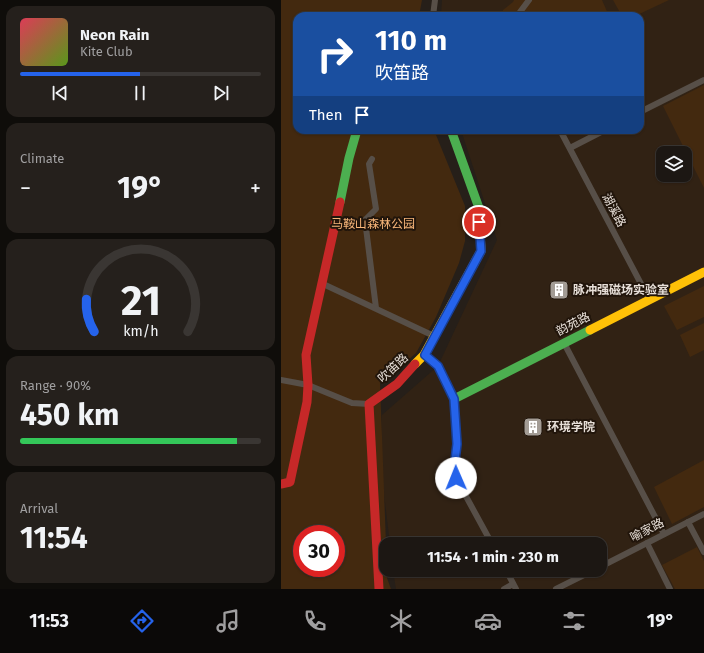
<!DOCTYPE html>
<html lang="en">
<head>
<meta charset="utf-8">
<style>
  :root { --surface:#1c1713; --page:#25201c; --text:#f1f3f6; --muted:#a09fa0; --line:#3a3633; --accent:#2563eb }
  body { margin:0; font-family:"Fira Sans","Noto Sans SC",sans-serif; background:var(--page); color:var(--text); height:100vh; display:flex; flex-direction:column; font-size:15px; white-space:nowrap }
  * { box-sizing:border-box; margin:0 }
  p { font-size:13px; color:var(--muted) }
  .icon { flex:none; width:22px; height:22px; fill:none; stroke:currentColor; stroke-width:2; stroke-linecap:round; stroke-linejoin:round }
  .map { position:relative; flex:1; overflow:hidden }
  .drawer { display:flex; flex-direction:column; gap:6px; padding:6px; background:#0f0d0a; width:281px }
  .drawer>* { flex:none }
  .guide { position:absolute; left:12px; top:12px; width:351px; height:122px; border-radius:12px; box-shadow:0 1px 3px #0004,0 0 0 1px var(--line); background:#1a4fa0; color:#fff; overflow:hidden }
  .buttons { position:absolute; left:375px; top:146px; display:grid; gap:8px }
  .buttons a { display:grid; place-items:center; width:36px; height:36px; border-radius:8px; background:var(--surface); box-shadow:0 1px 3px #0004,0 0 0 1px var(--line); font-size:20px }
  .speed { position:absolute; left:12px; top:525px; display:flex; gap:8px; font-size:20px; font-weight:700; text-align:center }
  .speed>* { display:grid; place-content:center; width:52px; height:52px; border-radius:50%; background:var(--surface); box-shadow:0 1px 3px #0004,0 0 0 1px var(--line); line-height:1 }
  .speed .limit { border:6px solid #d22; background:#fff; color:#111 }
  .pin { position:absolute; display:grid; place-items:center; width:34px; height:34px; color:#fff; margin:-17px; border:2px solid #fff; border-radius:50%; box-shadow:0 1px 4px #0007 }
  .me { position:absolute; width:44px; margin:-22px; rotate:359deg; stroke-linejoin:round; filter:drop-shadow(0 0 3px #0008) }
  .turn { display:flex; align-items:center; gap:14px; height:84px; padding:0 16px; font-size:18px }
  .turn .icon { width:52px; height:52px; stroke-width:2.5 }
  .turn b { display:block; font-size:28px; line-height:34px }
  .then { display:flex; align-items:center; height:38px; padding:0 16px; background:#0003; gap:8px; font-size:15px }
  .big { font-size:30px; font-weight:700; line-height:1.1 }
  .drawer .card { flex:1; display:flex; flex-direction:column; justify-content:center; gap:6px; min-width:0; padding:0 14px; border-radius:12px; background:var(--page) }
  .drawer .dial { align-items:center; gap:0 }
  .dial svg { height:104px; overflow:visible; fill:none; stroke:var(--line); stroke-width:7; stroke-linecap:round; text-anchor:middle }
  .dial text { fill:var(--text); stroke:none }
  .song { display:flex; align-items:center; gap:12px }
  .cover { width:48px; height:48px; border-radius:6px; background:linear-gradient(135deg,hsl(350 70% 55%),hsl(90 70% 35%)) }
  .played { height:4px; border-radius:2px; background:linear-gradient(90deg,var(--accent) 50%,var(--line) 50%) }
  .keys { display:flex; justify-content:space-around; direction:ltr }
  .heat { display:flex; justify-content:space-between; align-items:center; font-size:22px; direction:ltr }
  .charge { height:6px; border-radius:3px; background:linear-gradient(90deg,#34c759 90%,var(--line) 0) }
  .trip { position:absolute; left:98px; top:537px; width:228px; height:40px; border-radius:12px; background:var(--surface); box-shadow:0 1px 3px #0004,0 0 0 1px var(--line); font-weight:700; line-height:40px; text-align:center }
  .menu { display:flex; height:64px; justify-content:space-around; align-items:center; background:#0b0908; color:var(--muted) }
  .menu .icon { width:28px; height:28px }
  .menu .active { color:var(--accent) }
  .menu b { font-size:18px; color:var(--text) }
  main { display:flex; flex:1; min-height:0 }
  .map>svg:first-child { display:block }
  .built { fill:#312214; fill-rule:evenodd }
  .green { fill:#43290f; fill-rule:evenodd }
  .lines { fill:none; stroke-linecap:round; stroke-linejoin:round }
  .street { stroke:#574f48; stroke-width:6 }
  .fast { stroke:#4caf50; stroke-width:9 }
  .slow { stroke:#ffc107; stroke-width:9 }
  .jam { stroke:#c62828; stroke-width:9 }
  .route-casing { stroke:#184099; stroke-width:10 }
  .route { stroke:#2563eb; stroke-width:7 }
  .labels { text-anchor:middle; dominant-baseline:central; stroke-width:4; stroke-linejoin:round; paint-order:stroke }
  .street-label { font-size:12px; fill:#e7dfd8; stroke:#21150b }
  .park-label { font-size:12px; fill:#f8b679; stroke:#21150b }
  .poi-label { font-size:12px; font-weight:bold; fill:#e7dfd8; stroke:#21150b; text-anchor:start }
</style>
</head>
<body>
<main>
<section class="drawer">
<div class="card">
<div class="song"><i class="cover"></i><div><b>Neon Rain</b><p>Kite Club</p></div></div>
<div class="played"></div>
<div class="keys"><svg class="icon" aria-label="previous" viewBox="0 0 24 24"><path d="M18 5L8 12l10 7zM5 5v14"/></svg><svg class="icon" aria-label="pause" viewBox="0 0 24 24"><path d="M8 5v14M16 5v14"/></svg><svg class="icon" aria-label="next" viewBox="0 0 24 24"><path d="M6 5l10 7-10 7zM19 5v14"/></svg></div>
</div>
<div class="card"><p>Climate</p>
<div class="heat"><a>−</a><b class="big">19°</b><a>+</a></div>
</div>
<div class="card dial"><svg viewBox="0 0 100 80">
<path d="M14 69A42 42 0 1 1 86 69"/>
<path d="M14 69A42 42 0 0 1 8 44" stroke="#2563eb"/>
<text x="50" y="56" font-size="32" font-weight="700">21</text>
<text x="50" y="72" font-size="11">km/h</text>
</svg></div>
<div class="card"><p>Range · 90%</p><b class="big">450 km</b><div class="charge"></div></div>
<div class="card"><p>Arrival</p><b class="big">11:54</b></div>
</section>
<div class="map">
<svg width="423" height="589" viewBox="0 0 423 589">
  <rect width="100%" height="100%" fill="#261f19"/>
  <path class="built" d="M161 0H423V589H115L112 570H319V544H109L100 469 101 415 157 366 216 240 180 130H359V16H160ZM382 153H404V175H382Z"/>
  <g class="green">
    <path d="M0 0H141L138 16H16V130H153L184 206V241L178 263 155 317 135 353 114 372 99 383 105 544V570H106V578L110 589H0ZM21 534H55V568H21Z"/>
    <polygon points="233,0 321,0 328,16 222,16 222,10 232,2"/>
    <polygon points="332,0 388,0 354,16 341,16"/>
    <polygon points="423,85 423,188 382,106"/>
    <polygon points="423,286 423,317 396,330 383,306"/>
    <polygon points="423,323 423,350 409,357 399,335"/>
    <polygon points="423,460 423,507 391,524 373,487"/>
    <polygon points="416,547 423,561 423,589 394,589 381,565"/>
  </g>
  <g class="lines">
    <g class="street">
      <polyline points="152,16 154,0"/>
      <polyline points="236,16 248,0"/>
      <polyline points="359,112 423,80"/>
      <polyline points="279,130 368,299"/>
      <polyline points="289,148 324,130"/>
      <polyline points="91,159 88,164 95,209 84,220 95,308"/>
      <polyline points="40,283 153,336"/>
      <polyline points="283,343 383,534"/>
      <polyline points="143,355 157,366 173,399 176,444 173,469 175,478 211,544"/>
      <polyline points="0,380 27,385 71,403 88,404"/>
      <polyline points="407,522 423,552"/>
      <polyline points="366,543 389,589"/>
      <polyline points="319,567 423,514"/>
      <polyline points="225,570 235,589"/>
      <polyline points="223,589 232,584"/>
      <polyline points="275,589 313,570"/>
    </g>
    <g class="fast">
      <polyline points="170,130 198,208 199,230"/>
      <polyline points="59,202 68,158 76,130"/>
      <polyline points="173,399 309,330"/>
    </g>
    <g class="slow">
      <polyline points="309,330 423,272"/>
      <polyline points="134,364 143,355 200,251 199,230"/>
    </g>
    <g class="jam">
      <polyline points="0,484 9,482 26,402 27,385 25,355 59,202"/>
      <polyline points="98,589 88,404 116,384 134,364"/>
    </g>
  </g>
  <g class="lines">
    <g class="route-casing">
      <polyline id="route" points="175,478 173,469 176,444 173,399 157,366 144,355 200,251 198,222"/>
    </g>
    <use href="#route" class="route"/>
  </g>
  <defs>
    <g id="building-square" transform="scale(1)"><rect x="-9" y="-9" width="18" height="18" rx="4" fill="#a39c95" stroke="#21150b"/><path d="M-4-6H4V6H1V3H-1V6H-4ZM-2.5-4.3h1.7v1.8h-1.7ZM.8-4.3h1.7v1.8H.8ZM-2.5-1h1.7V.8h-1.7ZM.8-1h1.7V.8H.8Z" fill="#fff"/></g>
  </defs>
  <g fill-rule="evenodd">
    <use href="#building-square" x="278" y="290"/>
    <use href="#building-square" x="252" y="427"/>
  </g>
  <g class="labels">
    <g class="street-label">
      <text transform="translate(333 210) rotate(62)">湖溪路</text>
      <text transform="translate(292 324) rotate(-27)">韵苑路</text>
      <text transform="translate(112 368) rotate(-43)">吹笛路</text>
      <text transform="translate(366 530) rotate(-27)">喻家路</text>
    </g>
    <g class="park-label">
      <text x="92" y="224">马鞍山森林公园</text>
    </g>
    <g class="poi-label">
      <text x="292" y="290">脉冲强磁场实验室</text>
      <text x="266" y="427">环境学院</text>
    </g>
  </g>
</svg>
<div class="buttons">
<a><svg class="icon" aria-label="layers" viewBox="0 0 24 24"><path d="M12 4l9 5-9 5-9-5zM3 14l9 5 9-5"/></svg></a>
</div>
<div class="speed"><div class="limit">30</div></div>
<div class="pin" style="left:198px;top:222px;background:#d93025"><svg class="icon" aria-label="arrive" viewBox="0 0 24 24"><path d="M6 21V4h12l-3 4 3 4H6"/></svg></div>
<svg class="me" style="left:175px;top:478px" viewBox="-20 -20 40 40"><circle r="19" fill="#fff"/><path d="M0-13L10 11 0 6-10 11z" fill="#2563eb"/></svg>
<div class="trip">11:54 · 1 min · 230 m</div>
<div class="guide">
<div class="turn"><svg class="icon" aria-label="right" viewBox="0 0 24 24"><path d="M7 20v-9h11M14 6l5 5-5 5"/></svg><div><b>110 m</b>吹笛路</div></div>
<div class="then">Then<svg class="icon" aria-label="arrive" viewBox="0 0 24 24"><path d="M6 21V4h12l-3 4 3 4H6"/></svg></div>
</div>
</div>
</main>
<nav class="menu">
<b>11:53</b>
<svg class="icon active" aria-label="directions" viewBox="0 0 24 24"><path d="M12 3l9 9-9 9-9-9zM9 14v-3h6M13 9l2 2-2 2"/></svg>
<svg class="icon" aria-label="music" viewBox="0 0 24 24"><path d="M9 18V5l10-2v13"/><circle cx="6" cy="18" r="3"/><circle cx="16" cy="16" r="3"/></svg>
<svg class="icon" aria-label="phone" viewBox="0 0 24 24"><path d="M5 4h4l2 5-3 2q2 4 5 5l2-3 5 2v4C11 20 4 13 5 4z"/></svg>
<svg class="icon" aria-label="climate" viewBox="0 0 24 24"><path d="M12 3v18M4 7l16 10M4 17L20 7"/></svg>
<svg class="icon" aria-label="car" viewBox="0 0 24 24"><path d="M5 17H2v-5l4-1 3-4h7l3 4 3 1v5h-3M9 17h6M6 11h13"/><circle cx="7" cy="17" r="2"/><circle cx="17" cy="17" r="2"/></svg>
<svg class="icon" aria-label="filters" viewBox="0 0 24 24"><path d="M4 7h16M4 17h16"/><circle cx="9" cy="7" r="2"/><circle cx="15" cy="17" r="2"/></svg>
<b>19°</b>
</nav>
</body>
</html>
